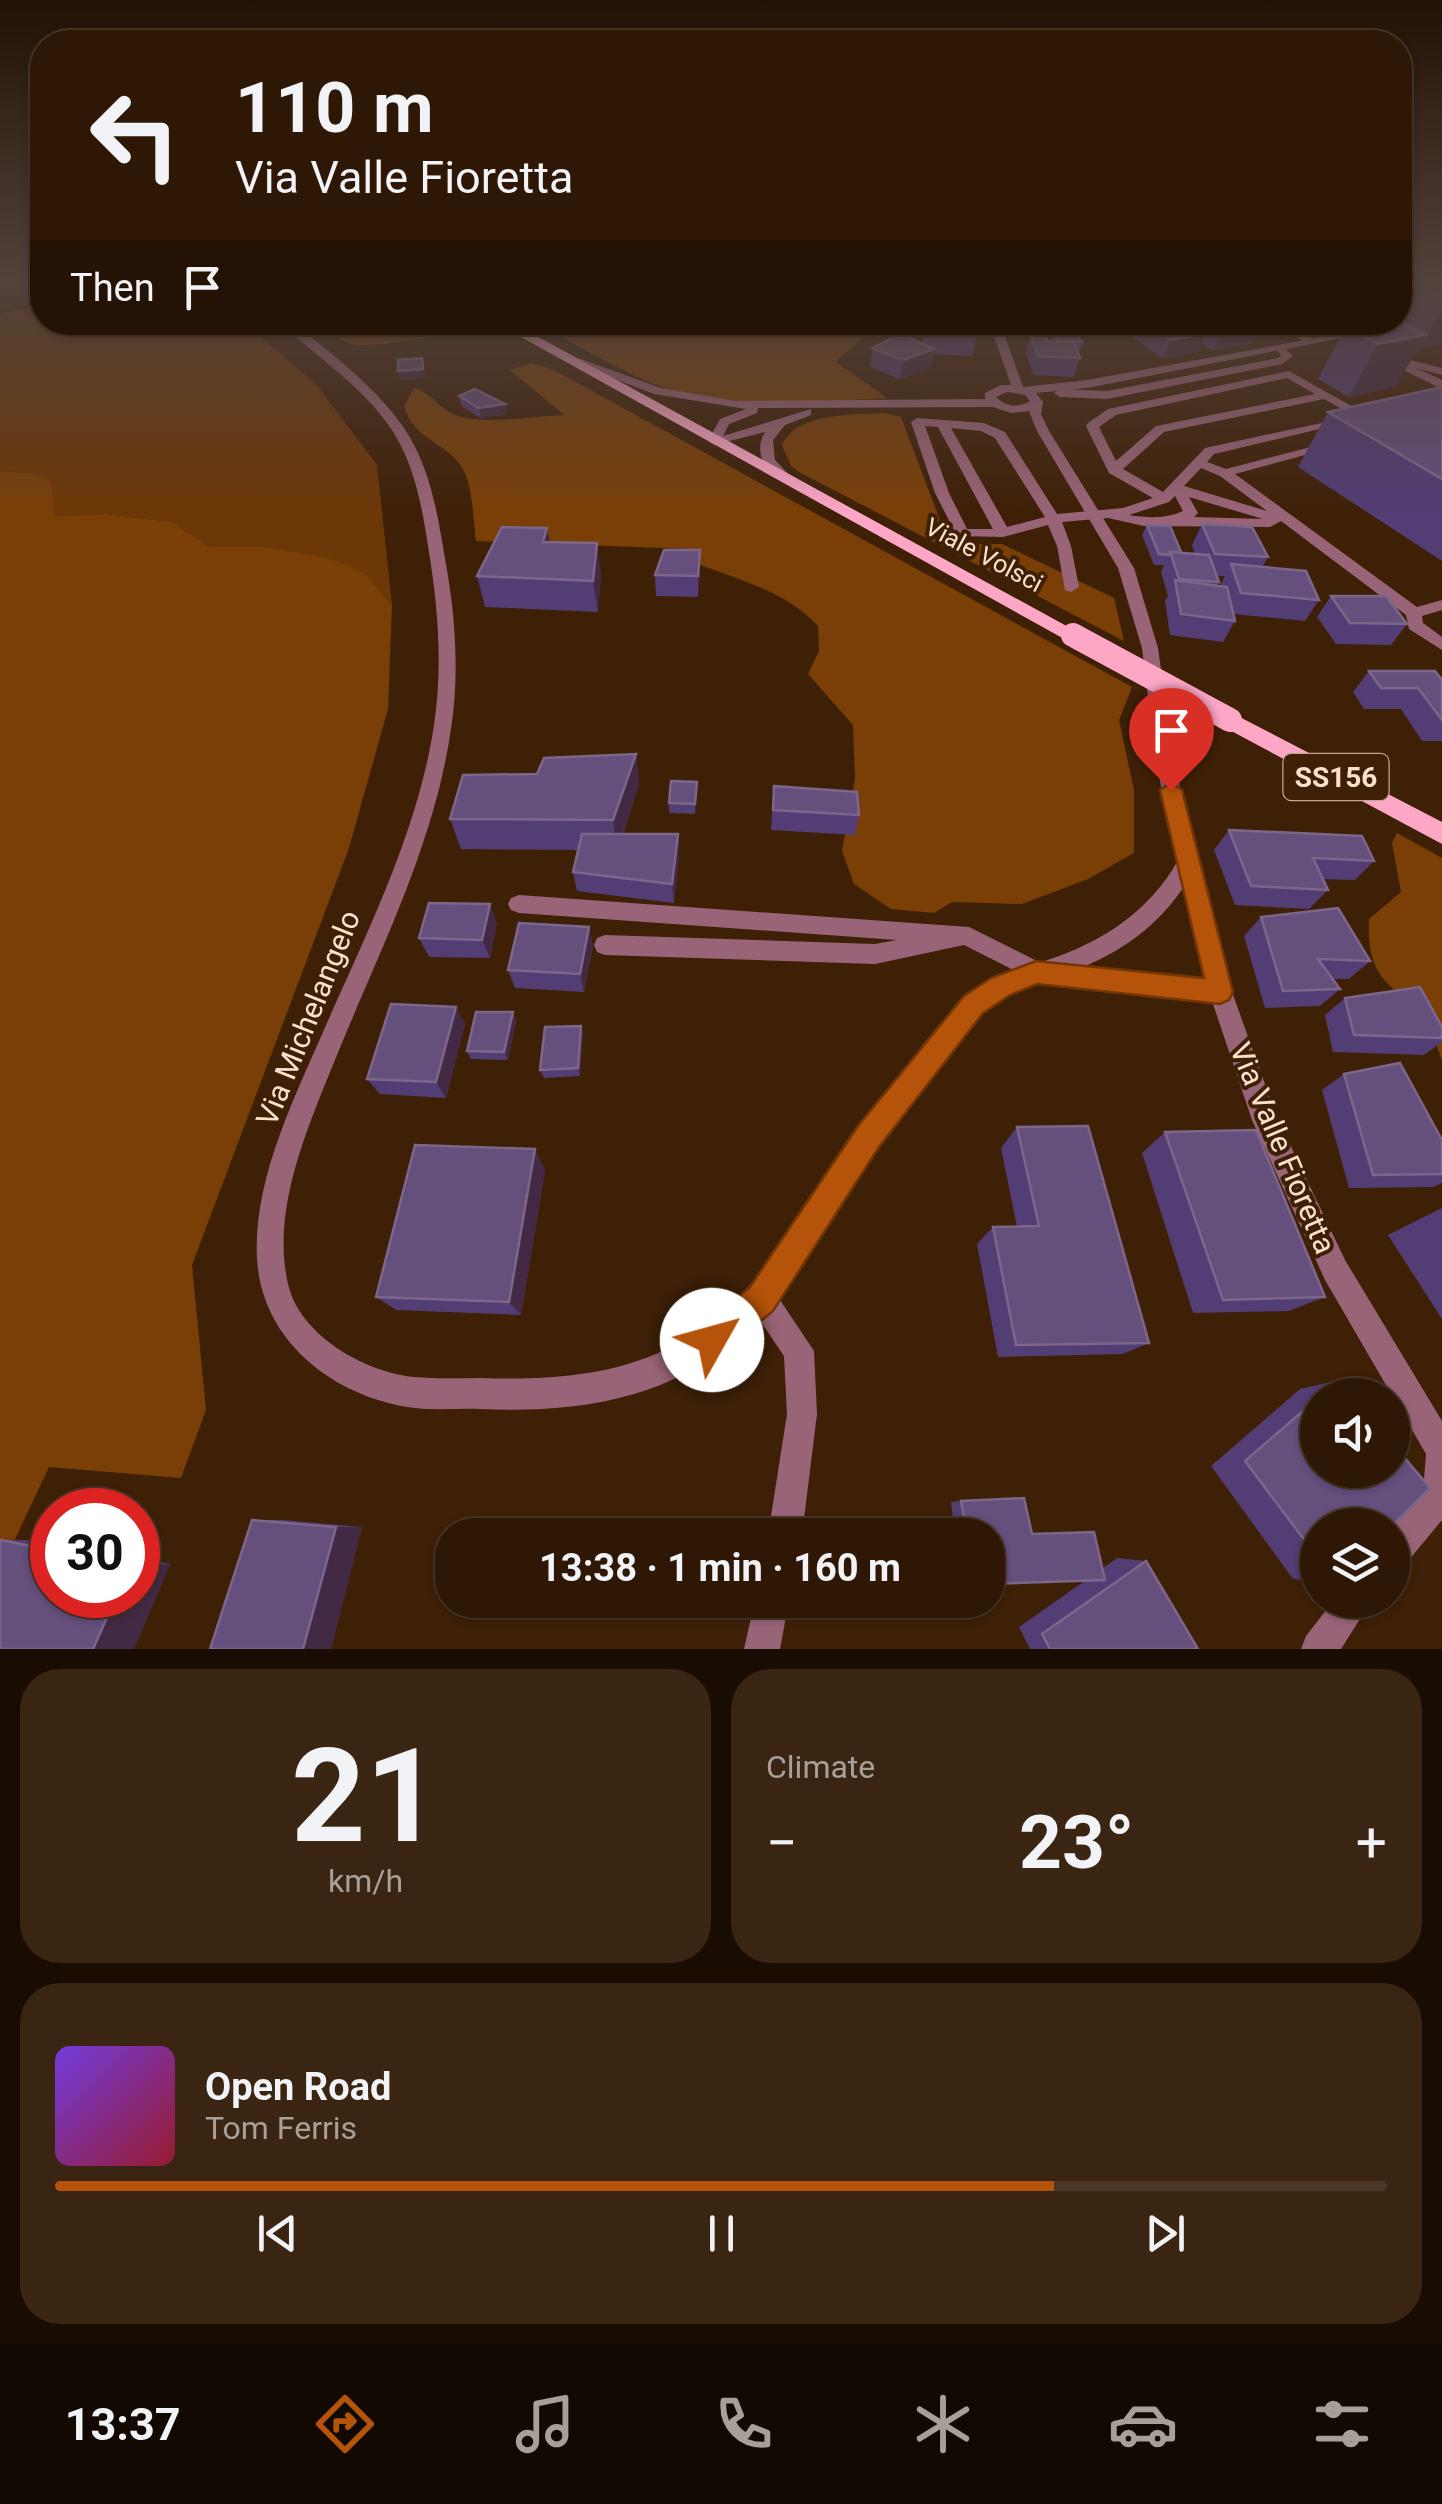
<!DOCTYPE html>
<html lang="en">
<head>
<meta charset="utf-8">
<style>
  :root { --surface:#2e1805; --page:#3a2513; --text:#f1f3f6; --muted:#a7a09a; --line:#493727; --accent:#b45309 }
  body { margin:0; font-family:Roboto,sans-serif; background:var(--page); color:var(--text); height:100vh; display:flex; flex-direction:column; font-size:38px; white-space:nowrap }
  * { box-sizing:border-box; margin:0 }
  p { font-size:32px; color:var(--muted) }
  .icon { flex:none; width:55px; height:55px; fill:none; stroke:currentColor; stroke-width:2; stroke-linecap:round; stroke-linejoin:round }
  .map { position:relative; height:1649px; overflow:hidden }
  .panel { display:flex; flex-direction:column; gap:20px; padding:20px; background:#190d03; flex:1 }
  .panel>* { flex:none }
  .guide { position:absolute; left:30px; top:30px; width:1382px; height:305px; border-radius:40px; box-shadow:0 2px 8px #0004,0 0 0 2px var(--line); background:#2e1805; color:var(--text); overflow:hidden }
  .tools { position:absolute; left:1300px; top:1378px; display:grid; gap:20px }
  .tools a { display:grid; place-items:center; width:110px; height:110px; border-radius:50%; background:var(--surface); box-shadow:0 2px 8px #0004,0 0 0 2px var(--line); font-size:50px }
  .speed { position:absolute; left:30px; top:1488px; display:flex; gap:20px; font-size:50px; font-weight:700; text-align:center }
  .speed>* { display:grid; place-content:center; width:130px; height:130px; border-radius:50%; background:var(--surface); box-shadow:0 2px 8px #0004,0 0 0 2px var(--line); line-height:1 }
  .speed .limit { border:15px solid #d22; background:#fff; color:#111 }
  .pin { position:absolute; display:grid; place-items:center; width:85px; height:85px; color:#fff; margin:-102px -42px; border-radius:50% 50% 50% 0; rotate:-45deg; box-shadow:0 0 10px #0007 }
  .pin .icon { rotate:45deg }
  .me { position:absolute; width:110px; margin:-55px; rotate:52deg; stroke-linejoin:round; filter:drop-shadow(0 0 8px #0008) }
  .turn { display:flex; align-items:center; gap:35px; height:210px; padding:0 40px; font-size:45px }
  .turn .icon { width:130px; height:130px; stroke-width:2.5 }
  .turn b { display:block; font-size:70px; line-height:85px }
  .then { display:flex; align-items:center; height:95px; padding:0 40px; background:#0003; gap:20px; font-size:38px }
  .big { font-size:75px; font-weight:700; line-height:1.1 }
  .panel .tile { flex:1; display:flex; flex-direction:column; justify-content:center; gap:15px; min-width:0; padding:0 35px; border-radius:40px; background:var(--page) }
  .panel .dial { align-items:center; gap:0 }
  .dial b { font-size:130px; line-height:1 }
  .song { display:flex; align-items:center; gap:30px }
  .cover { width:120px; height:120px; border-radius:15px; background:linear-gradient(135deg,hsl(260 70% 55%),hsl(350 70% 35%)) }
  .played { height:10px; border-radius:5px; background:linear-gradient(90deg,var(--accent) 75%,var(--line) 75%) }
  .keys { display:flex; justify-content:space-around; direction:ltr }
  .heat { display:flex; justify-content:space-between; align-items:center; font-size:55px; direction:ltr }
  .panel .tiles { flex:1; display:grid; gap:20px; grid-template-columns:1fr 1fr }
  .tile:last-child { grid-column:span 2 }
  .trip { position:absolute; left:435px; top:1518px; width:570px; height:100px; border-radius:40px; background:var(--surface); box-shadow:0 2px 8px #0004,0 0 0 2px var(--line); font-weight:700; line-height:100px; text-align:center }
  .tab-bar { display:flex; height:160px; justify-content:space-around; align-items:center; background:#120a02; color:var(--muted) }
  .tab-bar .icon { width:70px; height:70px }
  .tab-bar .current { color:var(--accent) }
  .tab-bar b { font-size:45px; color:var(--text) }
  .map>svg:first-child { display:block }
  .green { fill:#6d3807 }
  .forest { fill:#793f07 }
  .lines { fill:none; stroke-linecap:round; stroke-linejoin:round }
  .lane { fill:#996477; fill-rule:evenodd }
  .street { fill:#996477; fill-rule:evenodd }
  .primary { fill:#fda6c6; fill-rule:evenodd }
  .primary-bridge { stroke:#fda6c6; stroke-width:24 }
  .wall { fill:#523d74; fill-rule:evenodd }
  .shaded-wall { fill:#422a44 }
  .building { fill:#644f7d; stroke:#7c668a; stroke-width:2.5 }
  .route { fill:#b45309; stroke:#753606; stroke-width:2.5 }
  .labels { text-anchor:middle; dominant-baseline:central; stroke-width:8; stroke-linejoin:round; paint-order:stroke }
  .far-street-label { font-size:25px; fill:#fde1ce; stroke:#3e2007 }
  .shield { fill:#3e2007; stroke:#c4a792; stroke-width:2.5 }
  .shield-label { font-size:28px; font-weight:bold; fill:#fde1ce }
  .street-label { font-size:30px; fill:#fde1ce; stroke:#3e2007 }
</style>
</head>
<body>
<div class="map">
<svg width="1442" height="1649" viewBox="0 0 1442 1649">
  <rect width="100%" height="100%" fill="#3e2007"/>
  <polygon class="green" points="42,304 42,322 245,323 316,384 377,465 392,605 365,573 264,547 210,547 173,522 106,514 53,516 29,473 0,471 0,314"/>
  <g class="forest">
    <path d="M467 323 472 325C455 335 370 349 352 344 340 341 328 331 318 323Z"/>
    <path d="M536 323H865L866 334 836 362 887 398C811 402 724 412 651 383 612 367 573 342 536 323Z"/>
    <path d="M531 363 552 369 1132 687 1119 720 1134 790V853L1088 879 1022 904 952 902 934 913 891 909 854 884 842 851 855 779 853 725 808 674 819 651 818 626C786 591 741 581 698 564L690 549 476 541C473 519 473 488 463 469 448 442 414 441 404 406L414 388C431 393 437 406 453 414 478 426 535 416 564 415L510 370Z"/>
    <path d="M884 413 901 417 949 544H1002L1114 598 1124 641 799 472 791 466 782 445C797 412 853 415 884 413Z"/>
    <polygon points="0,471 29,473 51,481 54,516 106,514 173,522 210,547 264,547 327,558 365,573 392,605 388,709 349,848 192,1265 206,1410 181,1478 49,1467 0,1571"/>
    <path d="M1397 833 1442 858V1060C1438 1051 1436 1039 1431 1031 1401 980 1366 992 1369 919L1401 892 1392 843Z"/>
  </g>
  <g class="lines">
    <g class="lane">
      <polygon points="1272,322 1286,322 1318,342 1308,344"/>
      <polygon points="1281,344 1293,356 1282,364 1107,399 1060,397 1054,393 1060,389 1107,391 1278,358 1281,356 1275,347"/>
      <polygon points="1386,354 1442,368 1442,375 1382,359 1382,355"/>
      <path d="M1289 371 1371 417 1214 454 1207 462 1226 469 1338 440V446L1235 474 1417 607 1442 600V610L1422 616 1423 623 1442 637V650L1409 629 1406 615 1281 521 1270 527 1144 526 1108 518 1062 522 1071 546 1079 587 1071 592 1065 590 1057 546 1048 525 1003 537 957 536 935 493 911 422 917 418 984 423 1005 432 1057 514 1123 508 1153 498 1109 473 1086 426 1088 423 1108 409ZM1287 378 1315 394 1156 426 1116 461 1099 427 1116 415ZM1324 399 1354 416 1205 448 1163 492 1123 469 1164 432ZM925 426 938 427 993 529H967L949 493ZM951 428 981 431 995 438 1045 517 1007 527ZM1201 468 1220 476 1267 511 1184 486ZM1175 496 1183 511C1165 519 1148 518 1129 515L1169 502ZM1189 497 1263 519 1194 517 1198 513Z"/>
      <polygon points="519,895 969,927 1045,965 1048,972 1045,979 1037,982 964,945 875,964 605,955 597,952 594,945 597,938 605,935 875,944 897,940 519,913 511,910 508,904 511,898"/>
    </g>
    <g class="street">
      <path d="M280 322H292C332 354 375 386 404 428 429 465 437 510 444 553 455 611 460 670 451 729 435 841 382 946 339 1050 311 1120 270 1207 288 1284 300 1336 365 1372 414 1377 436 1379 458 1378 480 1378 597 1382 689 1365 764 1268 810 1210 846 1146 891 1088 913 1060 934 1027 960 1002 988 977 1025 968 1059 956 1108 938 1151 908 1177 862L1156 762 1142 648 1118 568 1037 431 1029 411 1011 413 993 407 758 408 757 413 729 424 723 436 811 409V415L785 425 773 440 775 460 794 480 787 484C767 474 752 454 765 432L714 445 708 441 720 419 746 409 654 394 573 363V359H581L661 388 735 401 985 399V393L1001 385H1011L989 322H1000L1023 387 1087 380 1371 328 1372 330 1367 333 1087 388 1036 393 1043 402 1041 414 1049 431 1134 568 1158 648 1174 762 1197 862 1232 992 1276 1115 1345 1260 1442 1421V1520L1404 1566 1392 1571V1528L1423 1492 1426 1454 1325 1280 1252 1120 1212 1001C1171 997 1131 992 1090 988 1075 986 1059 982 1045 981 963 980 829 1234 778 1297L814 1351 817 1414 802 1535H768L787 1414 784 1356 759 1319C724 1354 682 1380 634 1394 584 1409 532 1411 480 1409 456 1408 431 1411 407 1407 330 1394 261 1339 257 1258 253 1181 293 1101 323 1032 366 934 418 832 434 725 443 665 438 606 428 546 422 506 414 464 392 430 363 386 317 358 280 322ZM1007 392 1025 395 1030 401C1018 408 1007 407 996 397ZM1183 888 1206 980 1083 967C1124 950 1158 925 1183 888Z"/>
      <polygon points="1383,353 1442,380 1442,389 1379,358 1379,354"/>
      <polygon points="755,1600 789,1600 780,1649 744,1649"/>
      <polygon points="1334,1600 1372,1600 1341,1649 1301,1649 1306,1636"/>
    </g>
    <g class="primary">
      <polygon points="494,322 511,322 1083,635 1080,640 1066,640"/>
      <polygon points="1230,712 1442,822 1442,844 1222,726 1219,720"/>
    </g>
    <polyline class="primary-bridge" points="1073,635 1230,720"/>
  </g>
  <g class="wall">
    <polygon points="1400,282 1442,282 1442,341 1440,344 1417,350 1395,387 1349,397 1318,379 1345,328 1401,323 1408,310 1400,311"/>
    <polygon points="925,322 980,322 972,356 934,354 931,368 900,379 870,367 872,348 924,344 922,338"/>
    <polygon points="1134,322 1187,322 1194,327 1196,322 1254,322 1260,325 1252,344 1213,350 1202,343 1198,352 1163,359 1130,335"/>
    <polygon points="1296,322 1343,322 1339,329 1317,333"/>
    <polygon points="1053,333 1082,342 1080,351 1078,351 1080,358 1074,377 1033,375 1026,353 1031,334 1051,341"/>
    <polygon points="1442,387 1442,561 1298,467 1328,412"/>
    <polygon points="459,396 507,414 481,418 461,406"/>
    <path d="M1202 524 1268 557 1262 567 1319 600 1305 621 1233 614 1235 621 1223 642 1170 635 1165 601 1168 596 1161 572 1164 565H1154L1142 535 1147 525 1181 552 1195 554 1192 545ZM1217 576H1225L1220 586H1217L1219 582Z"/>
    <polygon points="550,542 601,574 598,612 485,607 477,576"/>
    <polygon points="700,571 698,597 656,596 655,575"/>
    <polygon points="1331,596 1407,624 1391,645 1336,644 1317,617"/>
    <polygon points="1369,671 1442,680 1442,741 1422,741 1401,709 1364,709 1353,692"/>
    <polygon points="636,754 639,784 623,834 678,834 679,854 674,903 577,891 573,872 578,850 461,849 450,819 537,774"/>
    <polygon points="697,782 695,814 669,813 669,803"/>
    <polygon points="774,786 859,815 855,835 771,830"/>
    <polygon points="1229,830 1374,861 1355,880 1322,879 1328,890 1309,909 1235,905 1214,850"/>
    <polygon points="1261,917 1370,961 1349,979 1333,979 1340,989 1320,1006 1265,1008 1244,936"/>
    <polygon points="497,923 490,958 429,957 419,938"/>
    <polygon points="589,927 593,946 584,992 515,988 508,970"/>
    <polygon points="1345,998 1442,1027 1442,1042 1424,1055 1333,1052 1325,1015"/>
    <polygon points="456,1007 465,1024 446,1098 380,1094 367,1079"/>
    <polygon points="513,1012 516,1021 508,1060 471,1059 467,1051"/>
    <polygon points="581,1026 583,1034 580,1076 544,1078 540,1070"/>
    <polygon points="1344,1074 1442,1140 1442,1183 1433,1187 1349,1188 1322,1090"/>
    <polygon points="1017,1127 1149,1343 1123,1354 998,1357 977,1244 993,1227 1017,1227 1001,1148"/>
    <polygon points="1165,1132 1325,1297 1289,1311 1193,1313 1142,1153"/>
    <polygon points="545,1170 521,1315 396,1310 376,1297"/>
    <polygon points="1442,1208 1442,1319 1388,1235"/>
    <polygon points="1339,1380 1351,1395 1318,1395 1318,1581 1293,1579 1211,1466 1300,1389"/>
    <polygon points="961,1501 1102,1569 1117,1558 1146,1561 1198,1649 1030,1649 1019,1627 1086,1580 988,1535 955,1535 951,1502"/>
    <polygon points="252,1520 283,1520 362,1527 331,1649 210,1649"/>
    <polygon points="1,1540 52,1540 52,1595 138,1595 138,1557 170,1564 134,1649 0,1649 0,1542"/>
  </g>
  <g class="shaded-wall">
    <polygon points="19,282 42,282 42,290 26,294"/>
    <polygon points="1420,282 1442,282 1442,284 1420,289 1408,310 1403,311"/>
    <polygon points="1442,310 1442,341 1440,344 1418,350"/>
    <polygon points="1322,322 1343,322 1339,329 1317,333"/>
    <polygon points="1260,325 1252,344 1213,350 1221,331"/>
    <polygon points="1206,334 1198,352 1163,359 1170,340"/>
    <polygon points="1426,335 1395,387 1349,397 1378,344"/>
    <polygon points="934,349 931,368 900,379 903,360"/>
    <polygon points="422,358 425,378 401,381 398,371"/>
    <polygon points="505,404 507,414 481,418 479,408"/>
    <polygon points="547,528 553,559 543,542"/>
    <polygon points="597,543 601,574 598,612 593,581"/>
    <polygon points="700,550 700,571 698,597 698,576"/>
    <polygon points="636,754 639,784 617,850 613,820"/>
    <polygon points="678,834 679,854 674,903 672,884"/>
    <polygon points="490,904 497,923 490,958 482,940"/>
    <polygon points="589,927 593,946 584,992 580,974"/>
    <polygon points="456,1007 465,1024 446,1098 436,1082"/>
    <polygon points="513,1012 516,1021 508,1060 504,1052"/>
    <polygon points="581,1026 583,1034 580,1076 578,1068"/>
    <polygon points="535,1149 545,1170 521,1315 509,1302"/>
    <polygon points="336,1527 362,1527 331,1649 303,1649"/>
    <polygon points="170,1564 134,1649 93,1649 117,1595 138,1595 138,1566"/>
  </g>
  <g class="building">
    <polygon points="1442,283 1442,297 1420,289"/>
    <polygon points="1144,322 1187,322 1206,334 1170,340"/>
    <polygon points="1206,322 1254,322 1260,325 1221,331"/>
    <polygon points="1371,322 1400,322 1426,335 1378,344 1345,328"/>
    <polygon points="1074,332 1082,342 1060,341 1053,333"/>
    <polygon points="901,334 934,349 903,360 872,348"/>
    <polygon points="1031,334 1046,335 1048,341 1074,342 1080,358 1038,356"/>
    <polygon points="422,358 423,369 398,371 398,360"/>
    <polygon points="1442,387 1442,479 1328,412"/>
    <polygon points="475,389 505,404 479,408 459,396"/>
    <polygon points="1202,524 1252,527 1268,557 1215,554"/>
    <polygon points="1147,525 1170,526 1181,552 1170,552 1169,555 1159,554"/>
    <polygon points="502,527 547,528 543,542 597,543 593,581 477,576"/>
    <polygon points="664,550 700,550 698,576 655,575"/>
    <polygon points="1170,552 1209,555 1219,582 1179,579"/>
    <polygon points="1231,564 1306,571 1319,600 1241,593"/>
    <polygon points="1175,580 1227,587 1235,621 1181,614"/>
    <polygon points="1331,596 1386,596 1407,624 1350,623"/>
    <polygon points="1369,671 1435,671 1442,680 1442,720 1418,688 1381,688"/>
    <polygon points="636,754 613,820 450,819 463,775 537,774 544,758"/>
    <polygon points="671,781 697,782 695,804 669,803"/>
    <polygon points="774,786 857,792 859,815 773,810"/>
    <polygon points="1229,830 1362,836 1374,861 1313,858 1328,890 1251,886"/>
    <polygon points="582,834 678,834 672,884 573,872"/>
    <polygon points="429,903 490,904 482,940 419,938"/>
    <polygon points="1338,908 1370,961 1318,959 1340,989 1283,991 1261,917"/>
    <polygon points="519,923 589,927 580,974 508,970"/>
    <polygon points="1420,987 1442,1027 1442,1038 1354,1035 1345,998"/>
    <polygon points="391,1004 456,1007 436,1082 367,1079"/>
    <polygon points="476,1012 513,1012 504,1052 467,1051"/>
    <polygon points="581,1026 578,1068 540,1070 545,1027"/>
    <polygon points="1400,1063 1442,1140 1442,1174 1373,1175 1344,1074"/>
    <polygon points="1088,1126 1149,1343 1016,1345 993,1227 1039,1226 1017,1127"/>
    <polygon points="1256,1130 1325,1297 1223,1300 1165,1132"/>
    <polygon points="415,1145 535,1149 509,1302 376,1297"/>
    <polygon points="1339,1380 1351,1395 1321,1395"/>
    <polygon points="1318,1398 1318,1470 1392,1470 1392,1443 1430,1488 1392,1526 1318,1525 1318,1558 1245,1461"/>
    <polygon points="1024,1498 1032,1534 1094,1532 1105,1580 988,1584 988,1535 967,1535 961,1501"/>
    <polygon points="252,1520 336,1527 303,1649 210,1649"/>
    <polygon points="1,1540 52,1550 52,1595 117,1595 93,1649 0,1649 0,1542"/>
    <polygon points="1146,1561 1198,1649 1050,1649 1042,1634"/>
  </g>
  <linearGradient id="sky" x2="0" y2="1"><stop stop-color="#221204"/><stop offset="0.55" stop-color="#52423c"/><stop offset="1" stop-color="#52423c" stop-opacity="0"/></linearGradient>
  <rect width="1442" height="513" fill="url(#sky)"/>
  <polygon class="route" points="1171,782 1182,790 1233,992 1229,1000 1220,1004 1037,984 1010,995 983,1013 879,1147 773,1311 723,1352 712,1357 700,1352 695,1340 700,1329 750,1287 858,1126 964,996 991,978 1036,961 1204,978 1160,790"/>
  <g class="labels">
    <g class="far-street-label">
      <text transform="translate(984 555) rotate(28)">Viale Volsci</text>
    </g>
    <rect class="shield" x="1283.5" y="754" width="105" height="46" rx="8"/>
    <g class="shield-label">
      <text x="1336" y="777">SS156</text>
    </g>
    <g class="street-label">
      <text transform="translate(308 1018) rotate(-68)">Via Michelangelo</text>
      <text transform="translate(1283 1148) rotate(67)">Via Valle Fioretta</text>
    </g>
  </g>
</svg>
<div class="tools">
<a><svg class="icon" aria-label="sound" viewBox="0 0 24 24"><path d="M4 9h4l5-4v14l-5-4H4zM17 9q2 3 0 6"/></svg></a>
<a><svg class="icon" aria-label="layers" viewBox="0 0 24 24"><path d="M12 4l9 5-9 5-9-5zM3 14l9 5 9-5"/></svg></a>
</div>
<div class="speed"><div class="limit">30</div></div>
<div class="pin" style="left:1171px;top:790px;background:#d93025"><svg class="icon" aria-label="arrive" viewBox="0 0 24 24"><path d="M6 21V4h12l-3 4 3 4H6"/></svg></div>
<svg class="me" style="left:712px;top:1340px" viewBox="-20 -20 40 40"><circle r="19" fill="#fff"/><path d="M0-13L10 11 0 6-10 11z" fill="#b45309"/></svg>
<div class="trip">13:38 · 1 min · 160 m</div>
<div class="guide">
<div class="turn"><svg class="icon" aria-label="left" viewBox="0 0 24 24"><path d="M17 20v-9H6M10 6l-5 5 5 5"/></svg><div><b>110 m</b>Via Valle Fioretta</div></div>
<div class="then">Then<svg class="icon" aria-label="arrive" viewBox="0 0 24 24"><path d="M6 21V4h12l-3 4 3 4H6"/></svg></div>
</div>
</div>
<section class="panel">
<div class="tiles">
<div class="tile dial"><b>21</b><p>km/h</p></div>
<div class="tile"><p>Climate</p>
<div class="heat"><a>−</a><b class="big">23°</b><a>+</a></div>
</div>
<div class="tile">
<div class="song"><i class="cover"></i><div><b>Open Road</b><p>Tom Ferris</p></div></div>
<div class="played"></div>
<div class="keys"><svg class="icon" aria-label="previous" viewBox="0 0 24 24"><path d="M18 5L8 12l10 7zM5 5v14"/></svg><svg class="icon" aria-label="pause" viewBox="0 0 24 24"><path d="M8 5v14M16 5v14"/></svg><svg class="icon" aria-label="next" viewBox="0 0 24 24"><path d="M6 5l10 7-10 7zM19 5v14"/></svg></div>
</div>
</div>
</section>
<nav class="tab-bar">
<b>13:37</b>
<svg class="icon current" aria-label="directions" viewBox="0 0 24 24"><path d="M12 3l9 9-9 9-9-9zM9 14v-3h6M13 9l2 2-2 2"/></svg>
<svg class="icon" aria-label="music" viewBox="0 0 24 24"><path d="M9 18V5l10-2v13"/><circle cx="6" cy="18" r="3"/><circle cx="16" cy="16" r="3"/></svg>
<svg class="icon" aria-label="phone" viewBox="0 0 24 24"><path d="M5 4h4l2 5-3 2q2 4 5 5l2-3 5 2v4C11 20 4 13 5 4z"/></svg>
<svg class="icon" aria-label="climate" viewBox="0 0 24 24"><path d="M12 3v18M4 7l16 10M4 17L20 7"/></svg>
<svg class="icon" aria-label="car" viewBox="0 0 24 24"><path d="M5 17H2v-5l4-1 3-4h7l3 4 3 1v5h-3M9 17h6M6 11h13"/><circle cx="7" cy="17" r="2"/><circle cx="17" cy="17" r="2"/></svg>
<svg class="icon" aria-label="filters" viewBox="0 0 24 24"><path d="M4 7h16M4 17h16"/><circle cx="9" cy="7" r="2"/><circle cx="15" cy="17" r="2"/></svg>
</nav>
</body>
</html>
